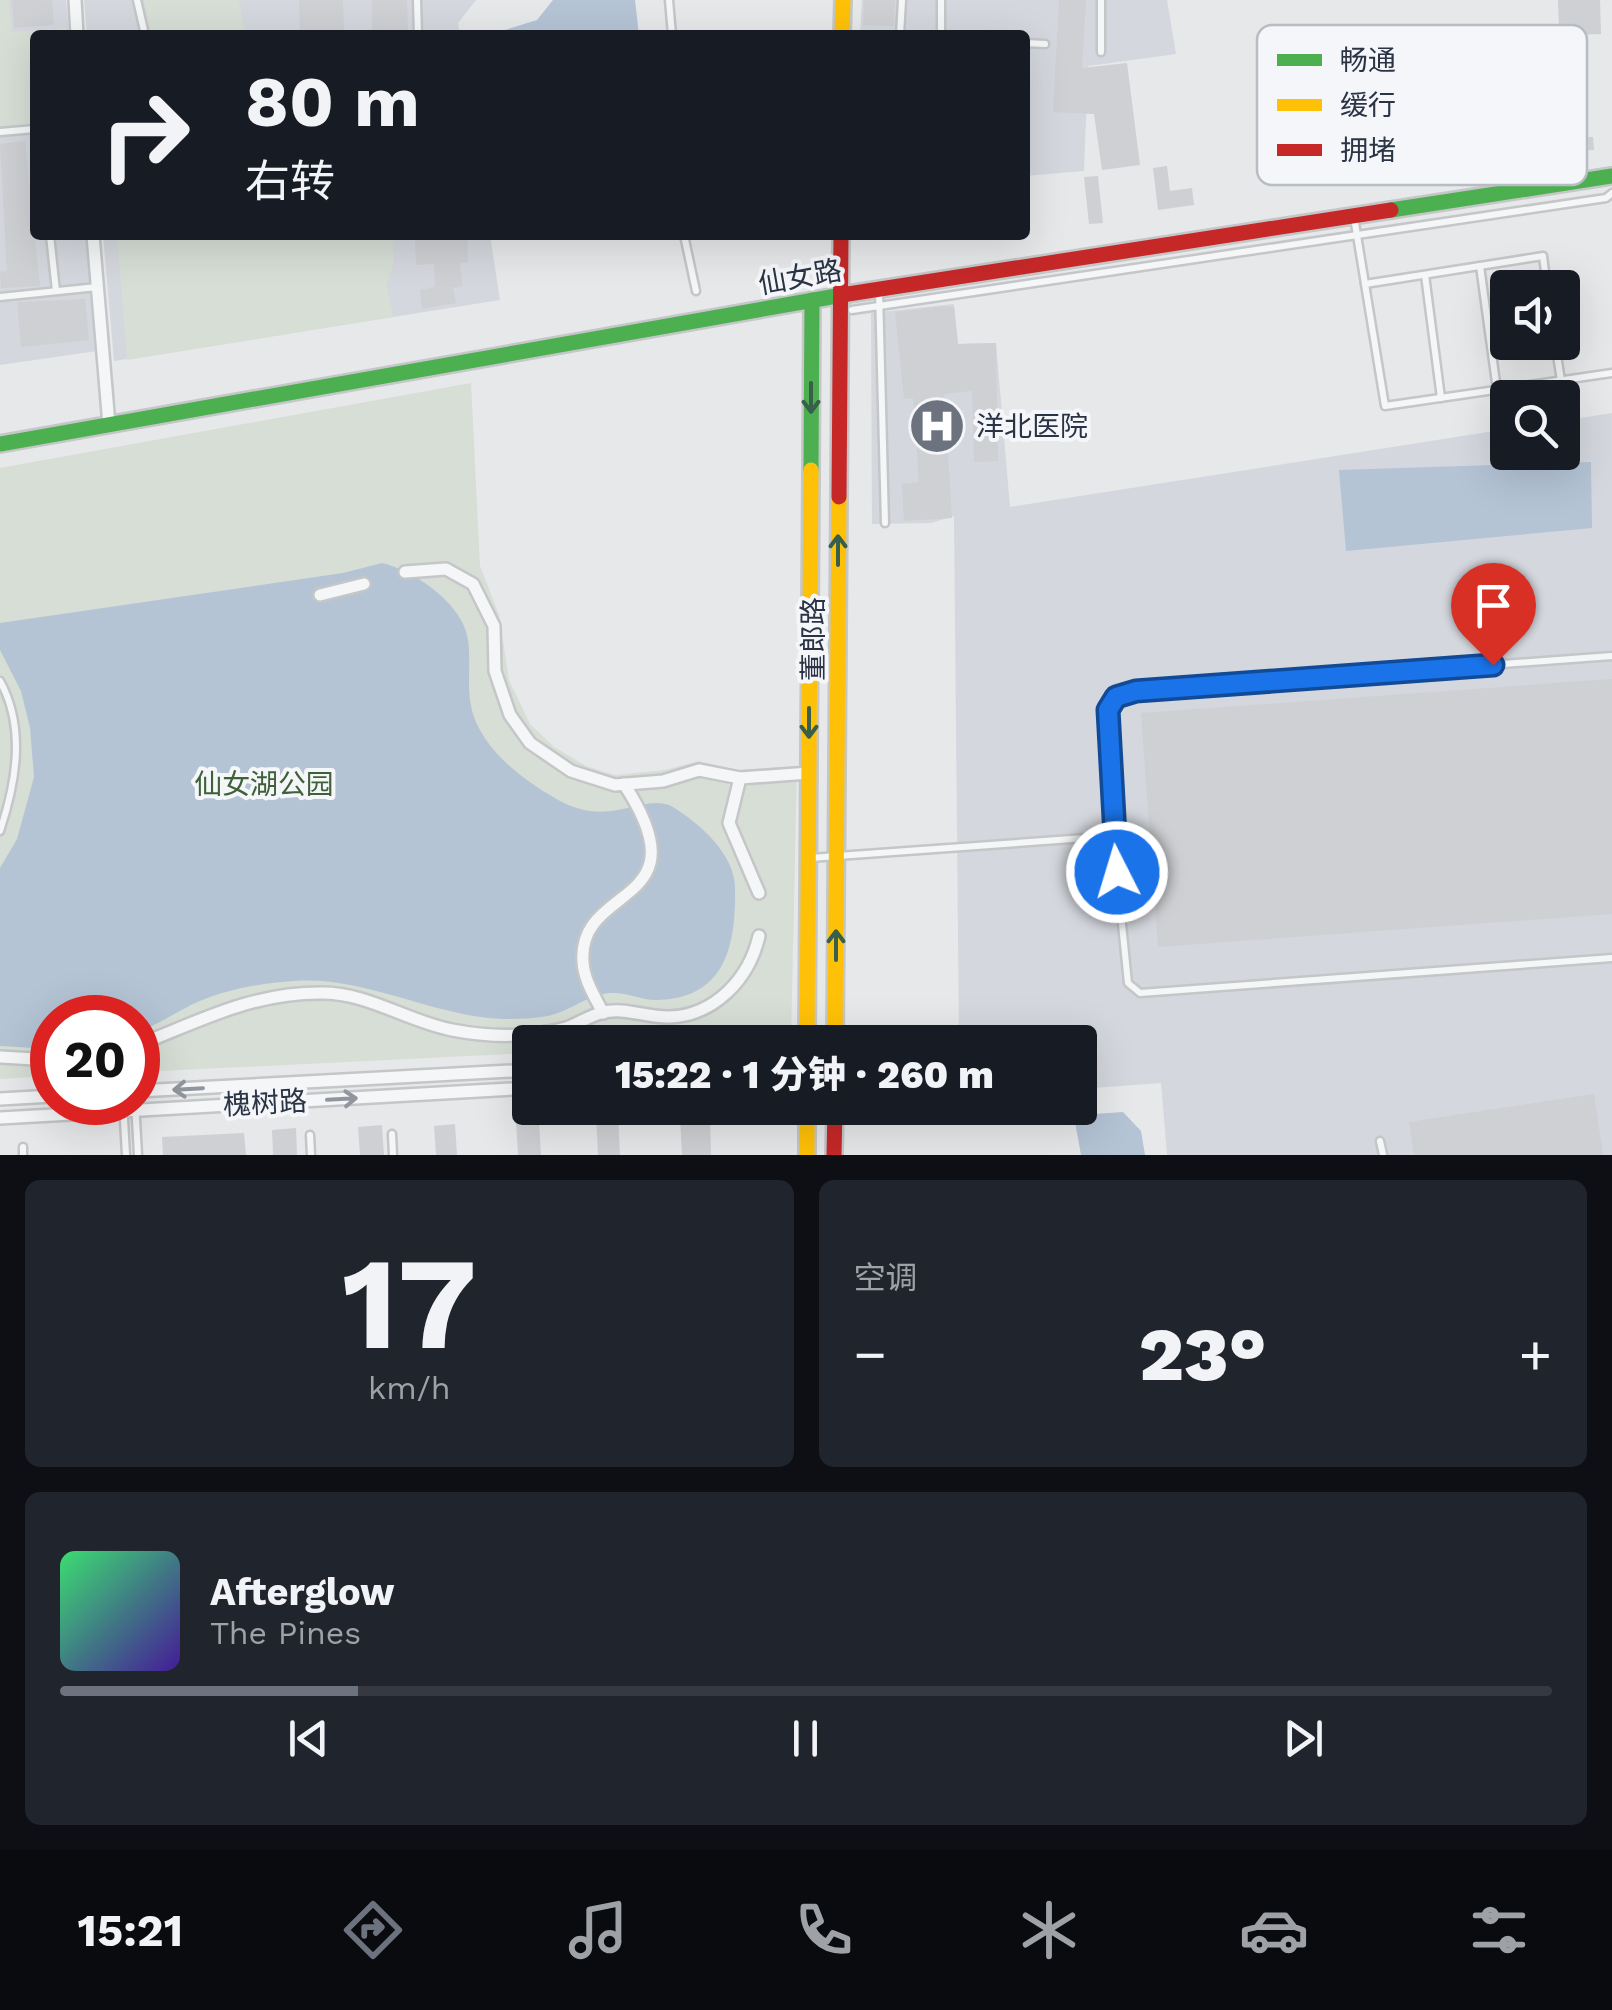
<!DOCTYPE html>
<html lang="zh">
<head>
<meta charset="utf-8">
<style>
  :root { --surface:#171b24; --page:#20242c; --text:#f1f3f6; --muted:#9ea1a6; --line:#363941; --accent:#6c737f }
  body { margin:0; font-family:"Work Sans","Noto Sans SC",sans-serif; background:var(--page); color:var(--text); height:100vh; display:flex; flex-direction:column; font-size:38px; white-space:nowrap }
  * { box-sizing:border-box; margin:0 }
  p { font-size:32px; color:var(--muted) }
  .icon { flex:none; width:55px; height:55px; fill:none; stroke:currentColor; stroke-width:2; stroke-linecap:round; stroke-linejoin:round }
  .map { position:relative; height:1155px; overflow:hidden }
  .side { display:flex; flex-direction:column; gap:25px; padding:25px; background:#0d0f14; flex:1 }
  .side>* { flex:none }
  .top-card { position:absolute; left:30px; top:30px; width:1000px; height:210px; border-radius:10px; box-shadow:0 10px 40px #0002; background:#171b24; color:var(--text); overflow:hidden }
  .fabs { position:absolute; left:1490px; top:270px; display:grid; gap:20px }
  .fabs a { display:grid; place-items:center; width:90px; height:90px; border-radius:10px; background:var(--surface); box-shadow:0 10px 40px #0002; font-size:50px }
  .speed { position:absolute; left:30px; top:995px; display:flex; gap:20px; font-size:50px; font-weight:700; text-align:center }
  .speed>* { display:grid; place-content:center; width:130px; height:130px; border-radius:50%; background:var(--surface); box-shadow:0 10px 40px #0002; line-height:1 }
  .speed .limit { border:15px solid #d22; background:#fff; color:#111 }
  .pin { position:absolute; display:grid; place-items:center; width:85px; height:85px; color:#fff; margin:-102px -42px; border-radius:50% 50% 50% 0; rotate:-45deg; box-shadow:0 0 10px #0007 }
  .pin .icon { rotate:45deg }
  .me { position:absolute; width:110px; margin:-55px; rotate:355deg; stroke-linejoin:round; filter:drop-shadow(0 0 8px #0008) }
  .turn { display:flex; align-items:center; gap:35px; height:210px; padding:0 50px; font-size:45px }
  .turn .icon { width:130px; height:130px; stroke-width:2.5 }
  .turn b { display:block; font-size:70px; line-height:85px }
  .big { font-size:75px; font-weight:800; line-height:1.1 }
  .side .widget { flex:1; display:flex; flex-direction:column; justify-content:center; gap:15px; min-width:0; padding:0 35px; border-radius:15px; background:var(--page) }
  .side .dial { align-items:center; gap:0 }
  .dial b { font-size:130px; line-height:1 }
  .song { display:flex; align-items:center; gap:30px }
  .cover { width:120px; height:120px; border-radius:15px; background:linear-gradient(135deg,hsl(140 70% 55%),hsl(260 70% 35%)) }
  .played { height:10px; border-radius:5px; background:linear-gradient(90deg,var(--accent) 20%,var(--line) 20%) }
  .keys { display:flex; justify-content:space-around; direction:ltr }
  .heat { display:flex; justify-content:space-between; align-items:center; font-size:55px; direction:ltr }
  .side .tiles { flex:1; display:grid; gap:25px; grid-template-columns:1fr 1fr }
  .widget:last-child { grid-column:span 2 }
  .trip { position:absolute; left:512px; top:1025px; width:585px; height:100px; border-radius:10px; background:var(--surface); box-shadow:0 10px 40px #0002; font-weight:800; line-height:100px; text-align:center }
  .tabs { display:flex; height:160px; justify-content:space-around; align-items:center; background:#090b0e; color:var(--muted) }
  .tabs .icon { width:70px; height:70px }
  .tabs .current { color:var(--accent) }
  .tabs b { font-size:45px; color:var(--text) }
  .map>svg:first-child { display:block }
  .built { fill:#d4d7dd }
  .green { fill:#d6ded6 }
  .water { fill:#b4c4d5 }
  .building { fill:#ced0d3 }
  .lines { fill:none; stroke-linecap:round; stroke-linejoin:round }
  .lane-casing { stroke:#c4c6c8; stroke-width:11 }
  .street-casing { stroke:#c4c6c8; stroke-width:16 }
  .fast-casing { stroke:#c4c6c8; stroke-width:20 }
  .slow-casing { stroke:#c4c6c8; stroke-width:20 }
  .jam-casing { stroke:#c4c6c8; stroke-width:20 }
  .lane { stroke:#f5f6f7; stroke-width:6 }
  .street { stroke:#f5f6f7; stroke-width:11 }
  .fast { stroke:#4caf50; stroke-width:15 }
  .slow { stroke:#ffc107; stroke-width:15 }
  .jam { stroke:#c62828; stroke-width:15 }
  .oneway { stroke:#375f49 }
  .oneway2 { stroke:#90959e }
  .route-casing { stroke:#114b97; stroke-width:25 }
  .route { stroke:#1a73e8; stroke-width:18 }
  .labels { text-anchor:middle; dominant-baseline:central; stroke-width:8; stroke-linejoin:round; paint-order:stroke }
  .street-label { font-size:28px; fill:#2b3445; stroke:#f4f6f9 }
  .poi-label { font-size:28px; fill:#2b3445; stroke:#f4f6f9; text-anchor:start }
  .park-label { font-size:28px; fill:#3f6138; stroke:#f4f6f9 }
  .key { fill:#f4f6f9; stroke:#b8bcc3; stroke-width:2.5 }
  .key-label { font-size:28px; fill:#2b3445 }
</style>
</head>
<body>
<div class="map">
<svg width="1612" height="1155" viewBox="0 0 1612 1155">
  <rect width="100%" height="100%" fill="#e6e8ea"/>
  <g class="built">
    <polygon points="0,0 66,0 69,35 35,35 35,235 86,235 97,351 0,365"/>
    <polygon points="84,0 476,0 458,23 460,35 87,35"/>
    <polygon points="862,0 1167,0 1176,54 1088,66 1084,171 1025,176 1025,35 860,35"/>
    <polygon points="103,235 490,235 500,300 114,361"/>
    <polygon points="954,304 958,344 996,343 1010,507 1507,429 1508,452 1562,452 1563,421 1612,413 1612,1155 1167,1155 1161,1083 1080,1089 1080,1042 959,1042 954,516 931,523 872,524 871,313"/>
  </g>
  <g class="green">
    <polygon points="0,0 9,0 12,32 66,28 67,35 35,35 35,125 0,129"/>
    <polygon points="144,0 239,0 245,35 151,35"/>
    <polygon points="117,235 392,235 394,262 387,285 393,317 127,360"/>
    <polygon points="471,383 480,566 499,615 509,680 530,724 554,747 586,766 615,775 665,770 699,761 735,770 797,766 791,1040 530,1042 530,1053 138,1072 138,1018 52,1018 52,1076 0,1079 0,468"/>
  </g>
  <g class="water">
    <polygon points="553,0 635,0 639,35 489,35 537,20"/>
    <polygon points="1591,462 1592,528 1346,551 1339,470"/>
    <path d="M382 563C413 570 464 604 468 640 472 668 464 694 476 722 492 758 531 786 564 803 613 827 646 792 673 807 699 823 735 854 735 888 736 947 725 999 656 1000 641 1000 626 992 611 993 590 994 574 1008 555 1014 539 1019 519 1019 502 1019 431 1016 366 976 294 981 260 983 222 990 191 1005 173 1014 157 1025 138 1032V1018H52V1049L0 1046V868L17 839 34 777 30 728 21 691 0 650V623L343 573Z"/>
    <polygon points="1123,1112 1141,1131 1145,1155 1081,1155 1075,1122 1080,1115"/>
  </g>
  <g class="building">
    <polygon points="12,0 52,0 54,25 14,28"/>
    <polygon points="299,0 343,0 344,35 300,35"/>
    <polygon points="372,0 407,0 408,35 372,35"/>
    <polygon points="864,0 895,0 894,26 863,25"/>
    <polygon points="1059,0 1086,0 1082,68 1127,63 1140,165 1102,170 1094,114 1053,112"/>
    <polygon points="1558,0 1600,0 1601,34 1575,35 1578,137 1593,137 1594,150 1563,151"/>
    <polygon points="25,141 40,286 1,288 0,272 7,271 0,144"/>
    <polygon points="1167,166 1170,191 1192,188 1194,205 1158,210 1153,168"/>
    <polygon points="1098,176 1103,223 1089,224 1084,177"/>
    <polygon points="415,235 467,235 468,263 460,263 463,286 453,288 456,303 422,309 420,290 435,287 434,264 416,265"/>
    <polygon points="85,299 89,340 21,347 17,302"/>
    <polygon points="943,306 954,307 958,344 996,343 998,461 974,462 972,391 944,394 952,518 904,521 902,484 919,482 913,398 904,399 895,312"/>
    <polygon points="1612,679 1612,914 1158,947 1141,713"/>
    <polygon points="1594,1094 1603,1155 1414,1155 1409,1122"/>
    <polygon points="618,1113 620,1155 598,1155 596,1114"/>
    <polygon points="680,1116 710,1116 711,1155 682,1155"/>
    <polygon points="539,1120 541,1155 518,1155 516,1121"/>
    <polygon points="455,1124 457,1155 436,1155 434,1126"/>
    <polygon points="382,1125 384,1155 360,1155 358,1127"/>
    <polygon points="296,1128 297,1155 273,1155 272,1130"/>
    <polygon points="244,1133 246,1155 163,1155 162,1137"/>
  </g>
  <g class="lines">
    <g class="lane-casing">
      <g id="lane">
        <polyline points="137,0 145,35"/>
        <polyline points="417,0 418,35"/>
        <polyline points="669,0 672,35"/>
        <polyline points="900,35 902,0"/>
        <polyline points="941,35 941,0"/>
        <polyline points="1025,43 1045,44"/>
        <polyline points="1101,52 1101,0"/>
        <polyline points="0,132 35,129"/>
        <polyline points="1354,217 1385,406 1612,373"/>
        <polyline points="50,235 56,291"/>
        <polyline points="684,235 696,291"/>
        <polyline points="1480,266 1497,390"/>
        <polyline points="1425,275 1441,398"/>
        <polyline points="1365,284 1543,256 1547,288"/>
        <polyline points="879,291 885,523"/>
        <polyline points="0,297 97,287"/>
        <polyline points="852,310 1606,198 1612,193"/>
        <polyline points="1555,342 1561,381"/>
        <polyline points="1612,656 1136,691 1116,697 1108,710 1113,836 1128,983 1140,993 1612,958"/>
        <path d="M0 681C26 728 16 783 0 831"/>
        <polyline points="810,858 1113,836"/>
        <polyline points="123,1102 126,1155"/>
        <polyline points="135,1102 138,1155"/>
        <polyline points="392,1134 393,1155"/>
        <polyline points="310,1135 311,1155"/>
        <polyline points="1380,1141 1383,1155"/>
        <polyline points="23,1147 23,1155"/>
      </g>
    </g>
    <g class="street-casing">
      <g id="street">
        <polyline points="75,0 77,35"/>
        <polyline points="93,235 109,425"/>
        <polyline points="405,572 446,569 473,584 494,626 495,671 510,715 530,743 571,771 615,785 663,781 699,770 740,778 809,773"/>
        <polyline points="320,595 364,584"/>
        <polyline points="740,778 729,823 759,893"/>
        <path d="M603 1013C595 997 584 980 583 962 577 882 706 909 624 784"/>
        <path d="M138 1045C200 1021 251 993 320 993 367 992 406 1021 452 1030 488 1037 530 1038 566 1028 578 1024 589 1016 601 1013 623 1006 647 1018 670 1017 715 1015 749 979 759 936"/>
        <polyline points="0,1057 52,1060"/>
        <polyline points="138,1091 530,1070"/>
        <polyline points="0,1099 52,1096"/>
        <polyline points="0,1118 530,1088"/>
      </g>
    </g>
    <g class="fast-casing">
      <g id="fast">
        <polyline points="1391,210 1612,176"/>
        <polyline points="0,444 848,294"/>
        <polyline points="811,470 812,300"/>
      </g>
    </g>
    <g class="slow-casing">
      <g id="slow">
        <polyline points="842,35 843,0"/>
        <polyline points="807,1042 811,470"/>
        <polyline points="835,1042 839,497"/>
        <polyline points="807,1108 807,1155"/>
      </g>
    </g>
    <g class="jam-casing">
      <g id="jam">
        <polyline points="848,294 1391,210"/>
        <polyline points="839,497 841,235"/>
        <polyline points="834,1155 835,1108"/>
      </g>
    </g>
    <use href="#lane" class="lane"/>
    <use href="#street" class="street"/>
    <use href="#fast" class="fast"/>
    <use href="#slow" class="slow"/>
    <use href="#jam" class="jam"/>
  </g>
  <defs><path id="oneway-shaft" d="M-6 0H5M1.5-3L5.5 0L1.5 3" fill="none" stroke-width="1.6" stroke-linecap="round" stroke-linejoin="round" transform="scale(2.5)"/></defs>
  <g class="oneway">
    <use href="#oneway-shaft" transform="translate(811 398) rotate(90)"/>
    <use href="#oneway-shaft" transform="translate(838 550) rotate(-90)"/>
    <use href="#oneway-shaft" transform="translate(809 723) rotate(90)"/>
    <use href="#oneway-shaft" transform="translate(836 945) rotate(-90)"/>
  </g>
  <g class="oneway2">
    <use href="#oneway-shaft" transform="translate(188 1089) rotate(177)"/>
    <use href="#oneway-shaft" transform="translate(342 1099) rotate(-3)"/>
  </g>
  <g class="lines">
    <g class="route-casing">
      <polyline id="route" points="1117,872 1108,710 1116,697 1136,691 1493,665"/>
    </g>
    <use href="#route" class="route"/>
  </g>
  <defs>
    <g id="hospital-disc" transform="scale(2.875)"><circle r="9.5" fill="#6c737f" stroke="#f4f6f9"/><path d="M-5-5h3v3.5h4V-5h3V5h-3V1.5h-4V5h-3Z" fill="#fff"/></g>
  </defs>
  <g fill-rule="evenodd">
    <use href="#hospital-disc" x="937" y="426"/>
  </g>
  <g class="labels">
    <g class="street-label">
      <text transform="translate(800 277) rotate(-10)">仙女路</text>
      <text transform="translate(813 639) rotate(-90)">董郎路</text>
      <text transform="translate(265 1103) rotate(-3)">槐树路</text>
    </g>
    <g class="poi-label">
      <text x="976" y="426">洋北医院</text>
    </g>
    <g class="park-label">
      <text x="264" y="784">仙女湖公园</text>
    </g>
  </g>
  <rect x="1257" y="25" width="330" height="160" rx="15" class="key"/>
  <rect x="1277" y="54" width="45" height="12" fill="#4caf50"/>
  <rect x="1277" y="99" width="45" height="12" fill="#ffc107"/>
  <rect x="1277" y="144" width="45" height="12" fill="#c62828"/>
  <g class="key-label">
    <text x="1340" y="70">畅通</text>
    <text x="1340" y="115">缓行</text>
    <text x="1340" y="160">拥堵</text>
  </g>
</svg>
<div class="fabs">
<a><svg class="icon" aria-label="sound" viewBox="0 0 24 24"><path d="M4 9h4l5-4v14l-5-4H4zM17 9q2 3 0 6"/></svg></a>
<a><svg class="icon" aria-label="search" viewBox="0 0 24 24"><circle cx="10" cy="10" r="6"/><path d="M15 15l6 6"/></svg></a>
</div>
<div class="speed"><div class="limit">20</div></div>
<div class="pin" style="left:1493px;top:665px;background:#d93025"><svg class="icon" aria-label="arrive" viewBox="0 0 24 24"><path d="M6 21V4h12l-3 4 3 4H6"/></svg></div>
<svg class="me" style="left:1117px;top:872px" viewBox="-20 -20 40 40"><circle r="17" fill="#1a73e8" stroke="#fff" stroke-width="3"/><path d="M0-11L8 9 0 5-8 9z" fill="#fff"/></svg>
<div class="trip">15:22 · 1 分钟 · 260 m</div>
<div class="top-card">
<div class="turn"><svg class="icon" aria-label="right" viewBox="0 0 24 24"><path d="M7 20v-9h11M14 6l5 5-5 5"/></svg><div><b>80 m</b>右转</div></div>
</div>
</div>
<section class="side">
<div class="tiles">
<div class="widget dial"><b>17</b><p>km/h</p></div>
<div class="widget"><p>空调</p>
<div class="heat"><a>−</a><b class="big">23°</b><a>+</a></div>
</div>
<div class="widget">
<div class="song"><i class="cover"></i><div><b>Afterglow</b><p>The Pines</p></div></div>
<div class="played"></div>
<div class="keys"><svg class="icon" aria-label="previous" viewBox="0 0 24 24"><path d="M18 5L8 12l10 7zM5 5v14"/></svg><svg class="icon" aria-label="pause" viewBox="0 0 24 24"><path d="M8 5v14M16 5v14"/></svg><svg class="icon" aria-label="next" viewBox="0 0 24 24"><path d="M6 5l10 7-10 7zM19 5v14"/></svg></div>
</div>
</div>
</section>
<nav class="tabs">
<b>15:21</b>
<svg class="icon current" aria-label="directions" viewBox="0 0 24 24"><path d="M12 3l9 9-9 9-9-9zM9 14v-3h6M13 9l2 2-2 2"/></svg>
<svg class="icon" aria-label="music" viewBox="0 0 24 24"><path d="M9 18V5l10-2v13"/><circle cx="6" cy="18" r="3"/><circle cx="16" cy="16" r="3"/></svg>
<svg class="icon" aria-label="phone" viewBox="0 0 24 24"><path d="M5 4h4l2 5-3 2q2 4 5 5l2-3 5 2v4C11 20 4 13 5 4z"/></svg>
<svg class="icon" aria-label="climate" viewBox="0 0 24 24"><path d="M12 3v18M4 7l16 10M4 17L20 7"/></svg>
<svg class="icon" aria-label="car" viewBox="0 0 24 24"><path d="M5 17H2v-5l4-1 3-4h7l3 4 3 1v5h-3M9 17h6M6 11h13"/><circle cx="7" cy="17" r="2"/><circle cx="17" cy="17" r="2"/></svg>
<svg class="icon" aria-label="filters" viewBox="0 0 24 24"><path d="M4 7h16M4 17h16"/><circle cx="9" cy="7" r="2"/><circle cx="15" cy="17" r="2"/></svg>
</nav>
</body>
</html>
